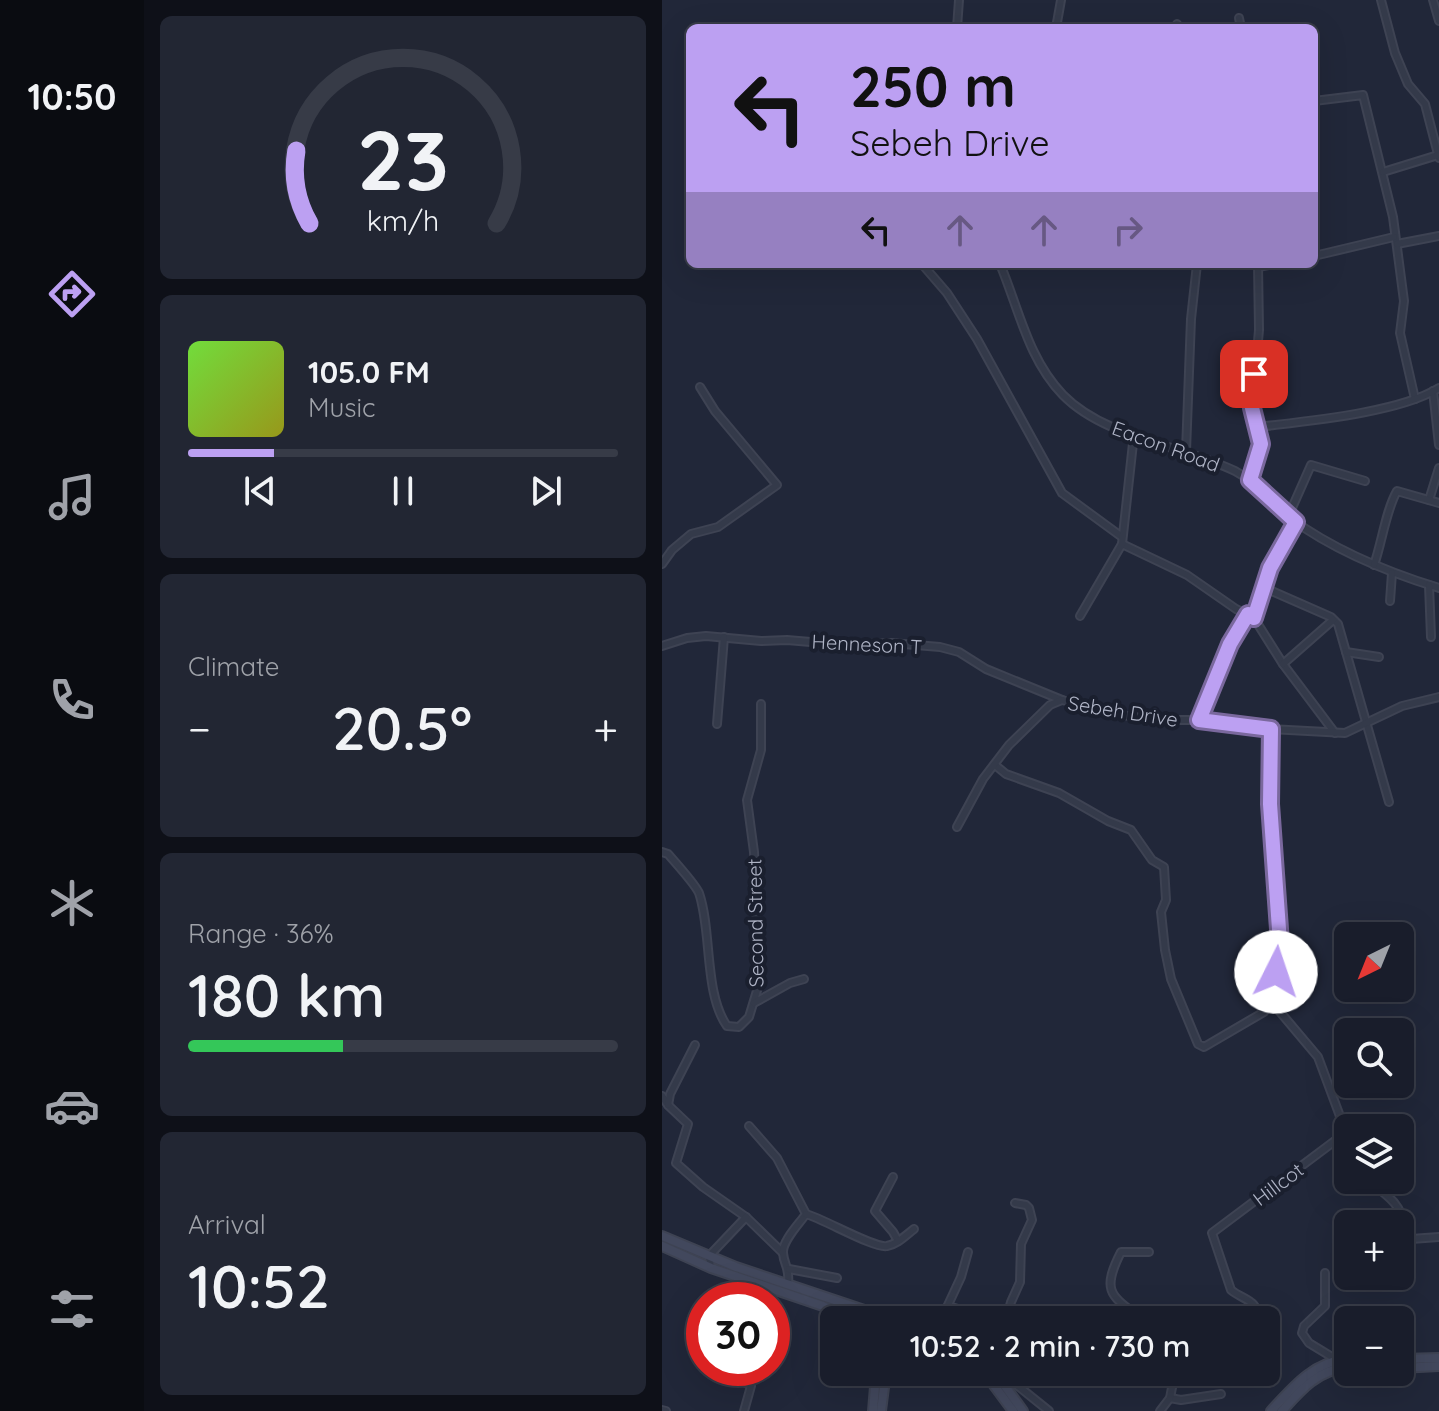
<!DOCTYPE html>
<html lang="en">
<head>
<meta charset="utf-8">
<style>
  :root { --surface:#191d2b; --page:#222633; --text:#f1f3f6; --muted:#9fa2a9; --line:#373b47; --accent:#bca0f2 }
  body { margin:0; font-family:Quicksand,sans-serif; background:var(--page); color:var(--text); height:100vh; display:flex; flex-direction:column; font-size:30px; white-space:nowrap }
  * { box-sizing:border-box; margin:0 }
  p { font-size:26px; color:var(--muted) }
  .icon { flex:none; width:44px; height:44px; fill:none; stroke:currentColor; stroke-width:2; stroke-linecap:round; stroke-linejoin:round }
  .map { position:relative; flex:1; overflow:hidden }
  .drawer { display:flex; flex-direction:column; gap:16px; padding:16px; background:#0e1018; width:518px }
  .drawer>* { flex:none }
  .banner { position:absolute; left:24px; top:24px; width:632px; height:244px; border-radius:12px; box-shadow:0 8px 32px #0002,0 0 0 2px var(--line); background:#bca0f2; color:#111; overflow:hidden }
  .needle { width:52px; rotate:223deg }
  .buttons { position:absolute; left:672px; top:922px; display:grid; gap:16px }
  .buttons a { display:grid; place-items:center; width:80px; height:80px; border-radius:12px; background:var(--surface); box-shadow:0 8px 32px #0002,0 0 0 2px var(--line); font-size:40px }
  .speed { position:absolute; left:24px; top:1282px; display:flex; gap:16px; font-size:40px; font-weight:700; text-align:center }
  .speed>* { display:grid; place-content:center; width:104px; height:104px; border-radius:50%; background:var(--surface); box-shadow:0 8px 32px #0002,0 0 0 2px var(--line); line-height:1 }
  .speed .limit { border:12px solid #d22; background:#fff; color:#111 }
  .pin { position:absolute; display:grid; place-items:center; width:68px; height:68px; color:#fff; margin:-34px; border-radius:16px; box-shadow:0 4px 12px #0006 }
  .me { position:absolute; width:88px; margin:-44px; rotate:4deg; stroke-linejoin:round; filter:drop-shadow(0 0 6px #0008) }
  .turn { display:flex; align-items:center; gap:28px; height:168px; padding:0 32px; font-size:36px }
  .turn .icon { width:104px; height:104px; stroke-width:2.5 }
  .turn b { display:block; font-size:56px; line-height:68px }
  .lanes { display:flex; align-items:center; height:76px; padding:0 32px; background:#0003; justify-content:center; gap:40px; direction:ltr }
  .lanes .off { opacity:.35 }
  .big { font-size:60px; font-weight:600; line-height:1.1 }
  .drawer .widget { flex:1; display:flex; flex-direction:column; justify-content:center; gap:12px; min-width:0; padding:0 28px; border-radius:12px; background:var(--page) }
  .drawer .dial { align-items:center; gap:0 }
  .dial svg { height:208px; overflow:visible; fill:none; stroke:var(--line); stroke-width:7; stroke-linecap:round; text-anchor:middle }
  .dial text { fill:var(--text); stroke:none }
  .song { display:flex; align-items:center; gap:24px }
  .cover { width:96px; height:96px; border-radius:12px; background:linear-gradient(135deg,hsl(100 70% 55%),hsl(60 70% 35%)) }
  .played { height:8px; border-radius:4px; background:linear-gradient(90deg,var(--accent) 20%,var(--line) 20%) }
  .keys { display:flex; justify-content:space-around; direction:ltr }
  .heat { display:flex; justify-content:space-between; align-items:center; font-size:44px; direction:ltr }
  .charge { height:12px; border-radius:6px; background:linear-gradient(90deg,#34c759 36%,var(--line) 0) }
  .trip { position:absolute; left:158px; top:1306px; width:460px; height:80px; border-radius:12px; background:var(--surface); box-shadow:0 8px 32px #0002,0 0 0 2px var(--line); font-weight:600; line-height:80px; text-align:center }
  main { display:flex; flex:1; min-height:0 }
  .dock { display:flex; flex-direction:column; width:144px; justify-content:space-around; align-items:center; background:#0a0c11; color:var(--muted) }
  .dock .icon { width:56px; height:56px }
  .dock .on { color:var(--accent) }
  .dock b { font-size:36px; color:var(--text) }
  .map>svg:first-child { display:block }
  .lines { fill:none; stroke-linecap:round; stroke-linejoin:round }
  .minor-casing { stroke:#3e4353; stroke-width:10 }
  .secondary-casing { stroke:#3e4353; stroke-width:12 }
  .minor { stroke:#343a4a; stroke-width:6 }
  .secondary { stroke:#42485d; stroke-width:8 }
  .route-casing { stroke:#7a689d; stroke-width:20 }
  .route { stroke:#bca0f2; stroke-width:14 }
  .labels { text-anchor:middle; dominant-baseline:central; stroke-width:8; stroke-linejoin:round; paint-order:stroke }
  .street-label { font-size:20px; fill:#afb4c6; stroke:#1a1f2e }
</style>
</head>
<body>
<main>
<nav class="dock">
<b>10:50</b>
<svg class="icon on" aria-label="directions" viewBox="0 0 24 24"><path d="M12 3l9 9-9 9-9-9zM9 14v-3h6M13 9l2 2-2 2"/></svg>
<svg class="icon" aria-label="music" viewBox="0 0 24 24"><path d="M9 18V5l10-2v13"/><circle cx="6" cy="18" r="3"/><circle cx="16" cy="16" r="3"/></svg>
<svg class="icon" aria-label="phone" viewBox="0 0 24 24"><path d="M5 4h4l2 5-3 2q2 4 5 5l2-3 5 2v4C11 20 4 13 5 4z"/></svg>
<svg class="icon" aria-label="climate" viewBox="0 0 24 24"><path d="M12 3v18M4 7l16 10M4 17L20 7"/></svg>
<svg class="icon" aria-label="car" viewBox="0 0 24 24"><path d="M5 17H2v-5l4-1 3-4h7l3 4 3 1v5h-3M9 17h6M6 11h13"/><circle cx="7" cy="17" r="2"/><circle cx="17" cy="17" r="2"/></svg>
<svg class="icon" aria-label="filters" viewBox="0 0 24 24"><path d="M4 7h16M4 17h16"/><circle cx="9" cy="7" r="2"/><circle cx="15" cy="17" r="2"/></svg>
</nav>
<section class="drawer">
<div class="widget dial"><svg viewBox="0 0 100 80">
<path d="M14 69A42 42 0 1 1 86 69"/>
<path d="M14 69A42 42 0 0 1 9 41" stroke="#bca0f2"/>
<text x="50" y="56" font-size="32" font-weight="700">23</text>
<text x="50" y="72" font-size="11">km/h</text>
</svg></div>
<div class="widget">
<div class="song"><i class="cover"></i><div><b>105.0 FM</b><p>Music</p></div></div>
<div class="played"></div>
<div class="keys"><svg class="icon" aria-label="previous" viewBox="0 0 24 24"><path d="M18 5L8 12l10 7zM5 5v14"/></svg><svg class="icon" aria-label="pause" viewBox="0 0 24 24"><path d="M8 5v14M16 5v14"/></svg><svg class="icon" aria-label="next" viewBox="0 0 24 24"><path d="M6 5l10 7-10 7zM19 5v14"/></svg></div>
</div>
<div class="widget"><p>Climate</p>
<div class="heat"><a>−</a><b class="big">20.5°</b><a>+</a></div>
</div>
<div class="widget"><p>Range · 36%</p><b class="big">180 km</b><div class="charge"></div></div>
<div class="widget"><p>Arrival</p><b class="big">10:52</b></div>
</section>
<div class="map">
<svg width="777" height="1411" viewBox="0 0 777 1411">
  <rect width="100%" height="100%" fill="#212739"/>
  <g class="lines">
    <g class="minor-casing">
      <g id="minor">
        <polyline points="719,0 733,53 746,84 763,104 777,158"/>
        <polyline points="771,0 777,21"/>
        <polyline points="577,18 579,28"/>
        <polyline points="515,24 516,28"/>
        <polyline points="295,28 297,0"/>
        <polyline points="394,28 399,0"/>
        <polyline points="652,101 701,95 731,217 742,301 738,333 753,399"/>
        <polyline points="721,172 776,155"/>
        <polyline points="735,244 777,236"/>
        <polyline points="652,256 732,237"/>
        <polyline points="260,264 285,293 315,339 400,493 460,537"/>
        <path d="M338 264C357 309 366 359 401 395 443 438 519 445 573 471 595 482 608 504 628 518 673 551 725 572 777 588"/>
        <polyline points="596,267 612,264"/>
        <polyline points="771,391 777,445"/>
        <path d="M596 427C645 421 736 413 777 388"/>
        <polyline points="524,451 529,319 535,264"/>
        <polyline points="588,480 599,444 590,408 597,330 596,264"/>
        <polyline points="767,500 777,468"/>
        <polyline points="626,517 649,465 703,481"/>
        <polyline points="634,522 608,568 592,618 621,664 673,733"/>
        <polyline points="460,544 525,575 574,609 592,618"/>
        <polyline points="0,564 10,550 29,534 56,527 115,485 53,411 38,387"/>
        <path d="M712 565C720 542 724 510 735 491L777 503"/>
        <polyline points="767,585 769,637"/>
        <polyline points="603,588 669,617 676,624 727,802"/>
        <polyline points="728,601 730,573"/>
        <polyline points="418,616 460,544 472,434"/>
        <polyline points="0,646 25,638 44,636 99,641 125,640 184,645 229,643 278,647 297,652 324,669 400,700"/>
        <polyline points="684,652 717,657"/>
        <polyline points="621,664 671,620"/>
        <polyline points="537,720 568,644 586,614"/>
        <polyline points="55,724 62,637"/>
        <polyline points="333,765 344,774 397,793 446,821 469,830 490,860 502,867 504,900 499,912 503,950 509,979 536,1044 542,1047 602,1012 608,1000 618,943 608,804 609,729"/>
        <polyline points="295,827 321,779 347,745 388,705 400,700 466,716 494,720 537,720 590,728 683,733 740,706 777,697"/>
        <path d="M0 852 6 854C13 862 33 884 37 893 50 931 42 994 65 1026L77 1027 87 1017 97 984 92 852 85 800 99 750V704"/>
        <polyline points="608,1000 656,1057 682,1127 683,1139"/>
        <polyline points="92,1003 128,983 142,979"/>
        <polyline points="0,1096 6,1105 26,1124 14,1163 41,1187 84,1217 121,1253"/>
        <polyline points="6,1105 8,1094 33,1045"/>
        <path d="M87 1126 115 1158 144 1214C137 1224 120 1241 121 1253 122 1266 128 1267 126 1284"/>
        <polyline points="231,1177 213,1211 231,1232 236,1241"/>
        <path d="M705 1180C716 1189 729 1196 736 1208 742 1218 740 1231 749 1239L777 1237"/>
        <path d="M144 1214C162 1219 213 1249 225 1246 236 1244 244 1235 252 1229"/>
        <polyline points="49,1268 47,1256 84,1217"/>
        <polyline points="127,1269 175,1278"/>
        <polyline points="663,1273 663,1306 642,1326 640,1333 647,1343 675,1360"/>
        <polyline points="286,1306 333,1320"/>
        <polyline points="279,1320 299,1277 306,1252"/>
        <polyline points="344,1320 349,1302 358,1282 359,1244 370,1220 367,1208 364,1205 353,1203"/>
        <path d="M481 1320C450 1296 438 1293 459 1252H487"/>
        <path d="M595 1320C598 1300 581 1300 569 1290L550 1233 674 1140 683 1139 686 1150"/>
        <polyline points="57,1368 89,1386 82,1411"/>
        <polyline points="343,1372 351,1382 387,1411"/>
        <polyline points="484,1372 510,1379"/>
        <polyline points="508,1398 519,1400 559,1394"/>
        <polyline points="0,1410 4,1411"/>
        <polyline points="498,1411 508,1398 513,1372"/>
      </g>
    </g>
    <g class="secondary-casing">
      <g id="secondary">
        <polyline points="0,1236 74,1267 220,1316"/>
        <polyline points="0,1246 49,1268 161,1306 190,1320"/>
        <polyline points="216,1319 223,1316 233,1320"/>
        <polyline points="738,1359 777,1358"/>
        <polyline points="738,1368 777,1366"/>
        <polyline points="322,1372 351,1411"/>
        <polyline points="333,1372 361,1411"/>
        <polyline points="211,1411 214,1374 217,1372"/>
        <polyline points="219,1411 224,1372"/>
        <path d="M609 1411C632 1386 651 1363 686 1358"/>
        <path d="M620 1411C639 1389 656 1370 686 1367"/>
      </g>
    </g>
    <use href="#minor" class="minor"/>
    <use href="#secondary" class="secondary"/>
  </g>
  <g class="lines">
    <g class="route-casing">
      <polyline id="route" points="592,374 590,408 599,444 588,480 634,522 608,568 592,618 586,614 568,644 537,720 609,729 608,804 618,943 614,972"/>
    </g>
    <use href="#route" class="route"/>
  </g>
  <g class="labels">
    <g class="street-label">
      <text transform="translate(504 446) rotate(20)">Eacon Road</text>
      <text transform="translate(205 644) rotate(3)">Henneson T</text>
      <text transform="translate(461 711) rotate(9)">Sebeh Drive</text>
      <text transform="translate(93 923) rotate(-91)">Second Street</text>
      <text transform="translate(616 1184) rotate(-37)">Hillcot</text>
    </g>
  </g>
</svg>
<div class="buttons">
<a><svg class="needle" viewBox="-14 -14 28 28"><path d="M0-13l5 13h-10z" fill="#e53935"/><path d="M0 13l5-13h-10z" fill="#9fa2a9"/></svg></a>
<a><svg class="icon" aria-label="search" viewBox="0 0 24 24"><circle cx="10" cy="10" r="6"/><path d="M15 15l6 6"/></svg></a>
<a><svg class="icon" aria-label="layers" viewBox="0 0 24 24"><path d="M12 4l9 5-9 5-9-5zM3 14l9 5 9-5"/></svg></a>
<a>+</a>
<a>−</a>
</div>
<div class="speed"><div class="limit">30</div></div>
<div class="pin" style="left:592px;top:374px;background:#d93025"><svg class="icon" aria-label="arrive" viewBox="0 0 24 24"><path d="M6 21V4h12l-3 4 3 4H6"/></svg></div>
<svg class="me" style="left:614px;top:972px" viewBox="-20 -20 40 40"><circle r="19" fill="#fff"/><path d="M0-13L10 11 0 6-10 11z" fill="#bca0f2"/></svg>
<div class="trip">10:52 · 2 min · 730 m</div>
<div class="banner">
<div class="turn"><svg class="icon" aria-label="left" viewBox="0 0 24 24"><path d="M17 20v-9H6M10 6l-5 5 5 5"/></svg><div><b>250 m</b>Sebeh Drive</div></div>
<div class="lanes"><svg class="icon" aria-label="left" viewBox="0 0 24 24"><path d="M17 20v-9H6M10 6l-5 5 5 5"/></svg><svg class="icon off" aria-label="ahead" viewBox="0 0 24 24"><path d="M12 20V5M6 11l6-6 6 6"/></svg><svg class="icon off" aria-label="ahead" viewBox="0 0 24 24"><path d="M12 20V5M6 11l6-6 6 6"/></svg><svg class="icon off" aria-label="right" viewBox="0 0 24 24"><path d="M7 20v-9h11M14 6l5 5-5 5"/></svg></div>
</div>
</div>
</main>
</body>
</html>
